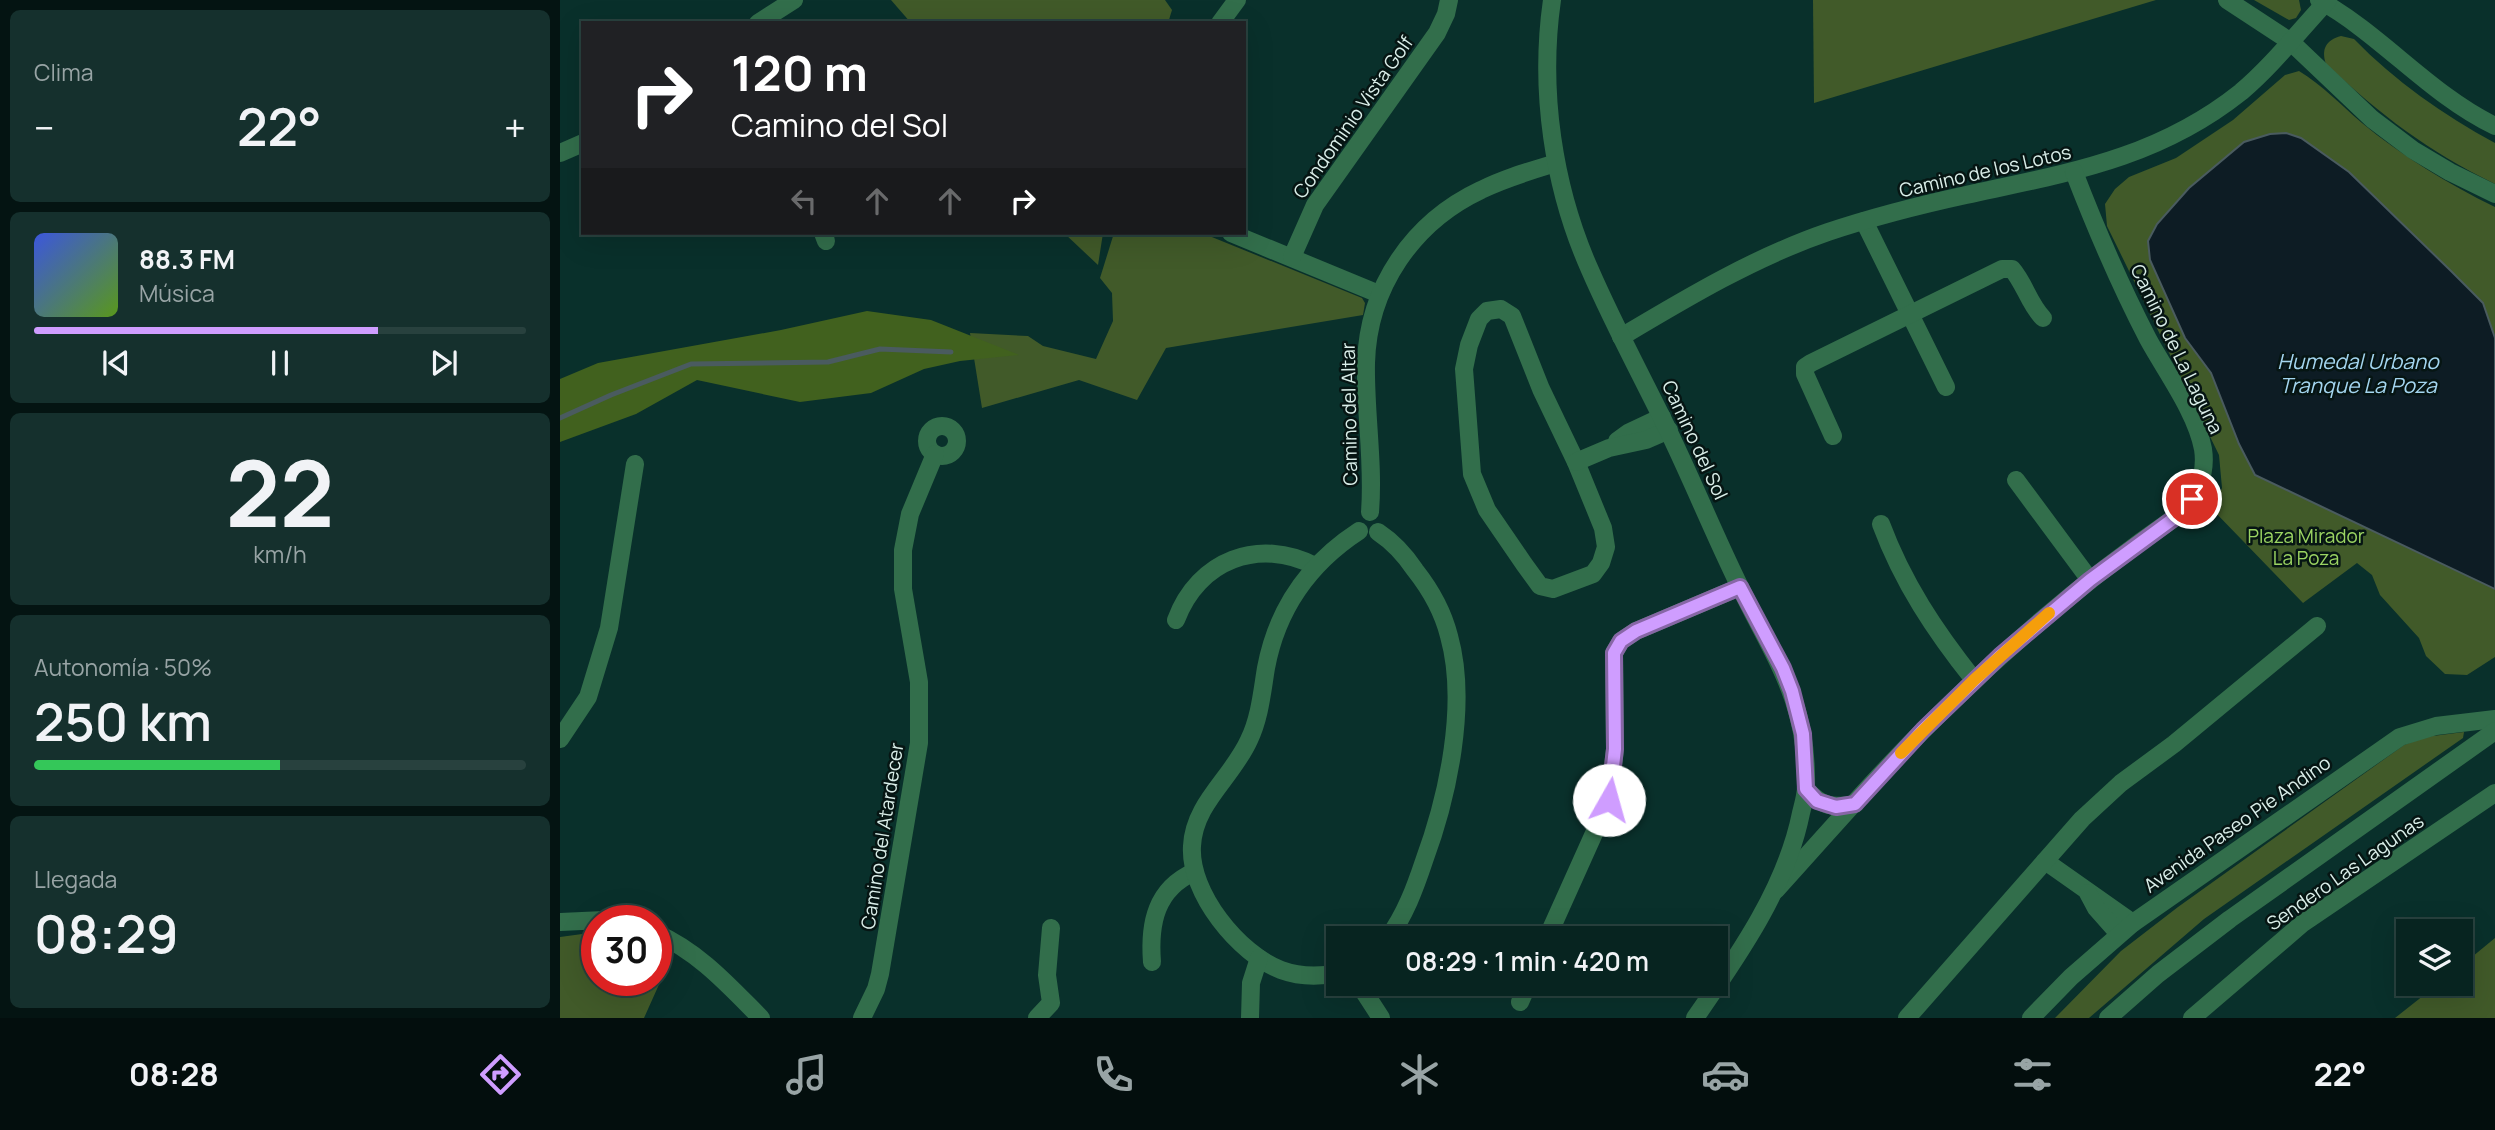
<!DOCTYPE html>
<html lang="es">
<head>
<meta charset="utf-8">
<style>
  :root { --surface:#072420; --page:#15302d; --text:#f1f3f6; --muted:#98a4a5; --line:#28413e; --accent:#cf9dff }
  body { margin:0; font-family:Manrope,sans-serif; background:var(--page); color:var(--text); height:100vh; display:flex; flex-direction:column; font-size:26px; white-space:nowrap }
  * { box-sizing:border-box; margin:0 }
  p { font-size:23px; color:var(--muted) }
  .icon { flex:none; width:38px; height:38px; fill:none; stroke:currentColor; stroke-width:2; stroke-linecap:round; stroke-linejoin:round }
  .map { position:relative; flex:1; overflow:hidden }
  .details { display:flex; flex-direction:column; gap:10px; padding:10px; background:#041412; width:560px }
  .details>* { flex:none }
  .guide { position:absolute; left:21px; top:21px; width:665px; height:214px; border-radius:0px; box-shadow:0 7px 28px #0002,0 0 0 2px var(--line); background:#202124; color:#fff; overflow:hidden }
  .fabs { position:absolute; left:1836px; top:919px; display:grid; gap:14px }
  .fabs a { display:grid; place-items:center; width:77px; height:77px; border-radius:0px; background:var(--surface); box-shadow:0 7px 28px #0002,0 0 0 2px var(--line); font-size:35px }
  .speed { position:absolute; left:21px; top:905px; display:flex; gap:14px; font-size:35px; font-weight:700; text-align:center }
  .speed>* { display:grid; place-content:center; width:91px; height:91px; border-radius:50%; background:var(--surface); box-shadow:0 7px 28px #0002,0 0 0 2px var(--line); line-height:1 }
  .speed .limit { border:10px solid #d22; background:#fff; color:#111 }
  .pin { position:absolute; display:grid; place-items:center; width:60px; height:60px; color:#fff; margin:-30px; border:4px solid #fff; border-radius:50%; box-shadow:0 2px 7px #0007 }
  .me { position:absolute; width:77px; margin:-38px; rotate:7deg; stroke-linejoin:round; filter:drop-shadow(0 0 5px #0008) }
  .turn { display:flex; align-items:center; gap:24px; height:147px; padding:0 35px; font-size:32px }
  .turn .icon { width:91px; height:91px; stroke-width:2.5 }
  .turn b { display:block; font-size:49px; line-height:60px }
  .lanes { display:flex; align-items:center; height:66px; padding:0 35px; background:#0003; justify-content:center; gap:35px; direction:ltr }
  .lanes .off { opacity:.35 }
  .big { font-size:52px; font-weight:600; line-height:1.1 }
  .details .card { flex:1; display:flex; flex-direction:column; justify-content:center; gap:10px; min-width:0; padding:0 24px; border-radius:10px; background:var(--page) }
  .details .dial { align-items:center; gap:0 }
  .dial b { font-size:91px; line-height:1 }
  .song { display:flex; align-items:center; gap:21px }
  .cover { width:84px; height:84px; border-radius:10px; background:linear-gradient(135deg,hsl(230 70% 55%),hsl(90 70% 35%)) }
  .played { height:7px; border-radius:4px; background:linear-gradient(90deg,var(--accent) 70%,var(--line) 70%) }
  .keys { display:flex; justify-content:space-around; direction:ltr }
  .heat { display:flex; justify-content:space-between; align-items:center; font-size:38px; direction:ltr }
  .charge { height:10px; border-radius:5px; background:linear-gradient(90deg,#34c759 50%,var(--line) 0) }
  .trip { position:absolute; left:766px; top:926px; width:402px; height:70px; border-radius:0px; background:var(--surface); box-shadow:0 7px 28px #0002,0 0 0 2px var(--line); font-weight:600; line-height:70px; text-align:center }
  .tabs { display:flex; height:112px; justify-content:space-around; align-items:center; background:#030e0d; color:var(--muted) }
  .tabs .icon { width:49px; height:49px }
  .tabs .selected { color:var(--accent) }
  .tabs b { font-size:32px; color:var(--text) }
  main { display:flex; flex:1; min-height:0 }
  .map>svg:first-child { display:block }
  .green { fill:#415a29 }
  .forest { fill:#41611e }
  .water { fill:#0d1c24; stroke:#4a5b5f; stroke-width:2 }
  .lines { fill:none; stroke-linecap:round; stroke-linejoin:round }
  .stream { stroke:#4a5b5f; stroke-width:5 }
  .minor { stroke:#326e4b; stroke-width:18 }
  .tertiary { stroke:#326e4b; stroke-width:18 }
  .route-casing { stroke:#8766a6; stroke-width:18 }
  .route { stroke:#cf9dff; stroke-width:12 }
  .slow { stroke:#f59e0b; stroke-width:12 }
  .labels { text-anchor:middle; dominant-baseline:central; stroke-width:5; stroke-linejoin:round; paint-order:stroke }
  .street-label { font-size:19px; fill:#daeee9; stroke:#061513 }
  .park-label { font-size:19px; fill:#9bd462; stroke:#061513 }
  .water-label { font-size:21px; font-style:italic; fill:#a4d6f0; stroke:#061513 }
</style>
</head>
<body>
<main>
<section class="details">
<div class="card"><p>Clima</p>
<div class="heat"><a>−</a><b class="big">22°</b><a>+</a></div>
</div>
<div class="card">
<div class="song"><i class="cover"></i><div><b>88.3 FM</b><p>Música</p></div></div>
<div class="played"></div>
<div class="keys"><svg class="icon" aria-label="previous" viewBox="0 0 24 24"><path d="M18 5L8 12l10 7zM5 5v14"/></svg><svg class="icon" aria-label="pause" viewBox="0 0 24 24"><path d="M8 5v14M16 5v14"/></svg><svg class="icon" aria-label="next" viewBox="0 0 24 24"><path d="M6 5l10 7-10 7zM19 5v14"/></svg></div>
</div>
<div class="card dial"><b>22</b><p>km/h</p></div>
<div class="card"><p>Autonomía · 50%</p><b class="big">250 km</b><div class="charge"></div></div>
<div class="card"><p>Llegada</p><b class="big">08:29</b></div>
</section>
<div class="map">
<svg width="1935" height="1018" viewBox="0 0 1935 1018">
  <rect width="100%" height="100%" fill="#09302b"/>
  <g class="green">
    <polygon points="331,0 605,0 612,10 608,23 351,23"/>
    <polygon points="1253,0 1596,0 1254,103"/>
    <polygon points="1694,0 1739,0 1741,10 1736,18 1729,20"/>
    <path d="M1781 36 1794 39C1835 81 1883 115 1935 143V184C1866 150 1822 116 1766 64 1761 49 1766 40 1781 36Z"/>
    <path d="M1739 71C1762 85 1781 105 1802 123 1842 156 1888 184 1935 207V338L1923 303 1843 226 1654 169 1629 188 1590 260 1625 337 1651 373 1679 444 1695 475 1935 589V657L1907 675 1885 674 1866 656 1859 638 1820 595 1812 575 1797 563 1743 603 1652 509 1662 488 1659 455 1547 226 1545 204 1555 189 1569 177 1616 158 1673 120 1725 75Z"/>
    <polygon points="504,233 543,233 538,265"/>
    <polygon points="554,233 642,233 802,298 805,303 803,315 606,348 577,400 519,380 422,408 410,333 468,336 483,346 536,359 553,321 552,293 540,278"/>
    <polygon points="1904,732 1903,738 1644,919 1529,1018 1495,1018 1561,951 1618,907 1844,745 1865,737"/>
    <polygon points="37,932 37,980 96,980 96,945 114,951 84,1018 0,1018 0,937"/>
    <polygon points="1935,938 1935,1018 1835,1018 1878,984 1900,984 1901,966"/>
  </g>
  <polygon class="forest" points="307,311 371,320 459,355 400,361 364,369 311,393 240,402 137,380 76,414 0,442 0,379 38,363 221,330"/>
  <polygon class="water" points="1726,133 1741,138 1789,172 1891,271 1923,303 1935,338 1935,589 1695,475 1679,444 1651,373 1625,338 1590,260 1588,241 1597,224 1629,188 1684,142 1710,134"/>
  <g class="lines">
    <polyline class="stream" points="0,418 51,395 131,364 268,362 320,349 391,352"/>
    <g class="minor">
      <polyline points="1667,0 1731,42 1812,119 1853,150 1890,172 1935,194"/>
      <path d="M1759 0C1822 35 1869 94 1935 126"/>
      <polyline points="198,23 234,0"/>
      <polyline points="660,23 677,0"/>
      <polyline points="0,153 23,143"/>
      <polyline points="1304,221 1386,387"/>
      <polyline points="263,233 266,241"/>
      <polyline points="671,233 819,294"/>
      <polyline points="732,257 755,205 877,33 886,14 889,0"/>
      <polygon points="941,309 952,316 981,389 1016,462 1043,528 1046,547 1041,563 1033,574 993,589 980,586 964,564 927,510 912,474 904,369 909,345 919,319 927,311"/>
      <path d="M1061 337C1128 297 1195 257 1268 232 1313 217 1360 205 1406 195 1507 173 1597 159 1681 92 1713 65 1739 31 1768 0"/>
      <circle cx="382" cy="441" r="15"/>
      <path d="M1273 436 1245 374V367L1251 363 1442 269H1452C1465 284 1469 304 1483 318"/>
      <polyline points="1057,441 1068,433 1102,417"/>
      <polyline points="1016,462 1049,448 1086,440 1109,430"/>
      <polyline points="1456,480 1530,580"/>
      <path d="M810 512C814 462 805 413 806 363 808 287 853 222 921 190 945 178 970 171 996 163"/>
      <path d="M1321 524C1343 583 1375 631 1414 680"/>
      <path d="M818 532C833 542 845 555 855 570 870 589 883 612 889 636 908 704 888 796 864 861 855 888 845 915 828 938"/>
      <path d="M616 620C638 560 699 537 755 566"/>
      <polyline points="0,739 28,697 49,628 75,464"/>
      <polyline points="1485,861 1573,923"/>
      <path d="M1216 890C1273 827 1329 762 1391 703 1461 634 1536 572 1617 516 1636 498 1647 475 1643 449 1636 412 1606 372 1588 339 1560 285 1536 229 1514 172"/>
      <polyline points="1528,893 1536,908 1559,934"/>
      <polyline points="987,938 1049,800 1055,749 1054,653 1061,641 1076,631 1180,587"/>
      <path d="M592 962C589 923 596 889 634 872"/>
      <path d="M779 973C759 977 740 977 721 970 679 954 629 893 632 846 634 803 672 778 689 740 700 717 702 692 706 668 717 609 750 563 799 531"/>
      <polyline points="799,984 821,1018"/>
      <polyline points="960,1002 968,984"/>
      <polyline points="302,1018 316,989 320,974 359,743 359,682 343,589 343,550 350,514 375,454"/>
      <polyline points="477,1018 491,1003 487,975 491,928"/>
      <polyline points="690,1018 691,983 699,958"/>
      <polyline points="1347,1018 1522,819 1561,783 1614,744 1757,626"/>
      <polyline points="1471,1018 1511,977 1573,923 1840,737 1876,726 1935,719"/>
      <polyline points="1548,1018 1598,974 1670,919 1935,731"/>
      <polyline points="1632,1018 1743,923 1935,793"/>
    </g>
    <g class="tertiary">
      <path d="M992 0C979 90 993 187 1030 270 1053 323 1080 373 1105 424 1131 477 1153 532 1179 585 1214 658 1248 700 1246 786 1246 795 1243 805 1241 813 1226 888 1178 956 1135 1018"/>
      <path d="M1246 789C1262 807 1272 808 1295 804"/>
      <polyline points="0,922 44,920"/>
      <path d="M96 933C139 952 169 986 201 1018"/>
    </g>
  </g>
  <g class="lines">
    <g class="route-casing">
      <polyline id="route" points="1049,800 1055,749 1054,653 1061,641 1076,631 1180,587 1223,668 1232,691 1243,734 1246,789 1257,801 1276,807 1295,804 1363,730 1440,656 1530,580 1617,516 1632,499"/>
    </g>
    <use href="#route" class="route"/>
    <polyline class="slow" points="1341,753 1414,680 1489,613"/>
  </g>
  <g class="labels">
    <g class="street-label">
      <text transform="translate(793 117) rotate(-55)">Condominio Vista Golf</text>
      <text transform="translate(1425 171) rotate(-13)">Camino de los Lotos</text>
      <text transform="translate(1617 349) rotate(64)">Camino de La Laguna</text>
      <text transform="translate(789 414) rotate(-91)">Camino del Altar</text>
      <text transform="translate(1135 440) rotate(65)">Camino del Sol</text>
      <text transform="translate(1677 824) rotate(-35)">Avenida Paseo Pie Andino</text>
      <text transform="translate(322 836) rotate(-81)">Camino del Atardecer</text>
      <text transform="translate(1785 872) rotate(-35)">Sendero Las Lagunas</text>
    </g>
    <g class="park-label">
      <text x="1746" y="536">Plaza Mirador<tspan x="1746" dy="22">La Poza</tspan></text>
    </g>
    <g class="water-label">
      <text x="1798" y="361">Humedal Urbano<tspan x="1798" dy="24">Tranque La Poza</tspan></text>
    </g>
  </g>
</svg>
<div class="fabs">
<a><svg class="icon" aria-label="layers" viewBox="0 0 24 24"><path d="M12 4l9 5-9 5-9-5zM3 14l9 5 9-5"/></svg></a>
</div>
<div class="speed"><div class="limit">30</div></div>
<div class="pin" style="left:1632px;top:499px;background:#d93025"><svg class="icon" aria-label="arrive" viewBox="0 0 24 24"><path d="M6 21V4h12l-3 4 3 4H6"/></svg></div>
<svg class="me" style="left:1049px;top:800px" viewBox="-20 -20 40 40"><circle r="19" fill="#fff"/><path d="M0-13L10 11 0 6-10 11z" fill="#cf9dff"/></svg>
<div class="trip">08:29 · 1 min · 420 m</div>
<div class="guide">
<div class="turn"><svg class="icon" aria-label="right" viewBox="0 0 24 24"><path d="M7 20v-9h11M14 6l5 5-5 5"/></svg><div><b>120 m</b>Camino del Sol</div></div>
<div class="lanes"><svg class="icon off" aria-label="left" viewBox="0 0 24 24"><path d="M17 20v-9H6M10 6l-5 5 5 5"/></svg><svg class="icon off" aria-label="ahead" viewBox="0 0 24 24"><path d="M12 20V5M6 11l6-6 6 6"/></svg><svg class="icon off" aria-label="ahead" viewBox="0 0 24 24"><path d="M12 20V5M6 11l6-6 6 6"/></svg><svg class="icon" aria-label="right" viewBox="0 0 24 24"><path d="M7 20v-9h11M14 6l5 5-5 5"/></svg></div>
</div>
</div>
</main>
<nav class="tabs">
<b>08:28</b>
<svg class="icon selected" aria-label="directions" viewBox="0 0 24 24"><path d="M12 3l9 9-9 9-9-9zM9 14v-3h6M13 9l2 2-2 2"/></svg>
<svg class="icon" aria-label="music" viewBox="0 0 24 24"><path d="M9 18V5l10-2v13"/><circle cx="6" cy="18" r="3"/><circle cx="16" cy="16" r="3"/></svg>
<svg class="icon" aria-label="phone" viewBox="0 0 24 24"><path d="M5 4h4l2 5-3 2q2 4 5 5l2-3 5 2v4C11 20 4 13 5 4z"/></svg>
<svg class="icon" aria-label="climate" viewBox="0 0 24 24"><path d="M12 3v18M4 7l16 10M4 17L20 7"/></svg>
<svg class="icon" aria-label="car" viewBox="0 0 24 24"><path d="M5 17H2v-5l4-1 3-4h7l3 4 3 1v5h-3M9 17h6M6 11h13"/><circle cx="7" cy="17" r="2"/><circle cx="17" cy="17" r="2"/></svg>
<svg class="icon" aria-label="filters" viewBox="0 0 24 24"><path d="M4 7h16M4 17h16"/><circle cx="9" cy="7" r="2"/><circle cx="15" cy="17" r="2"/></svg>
<b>22°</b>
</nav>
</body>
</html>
